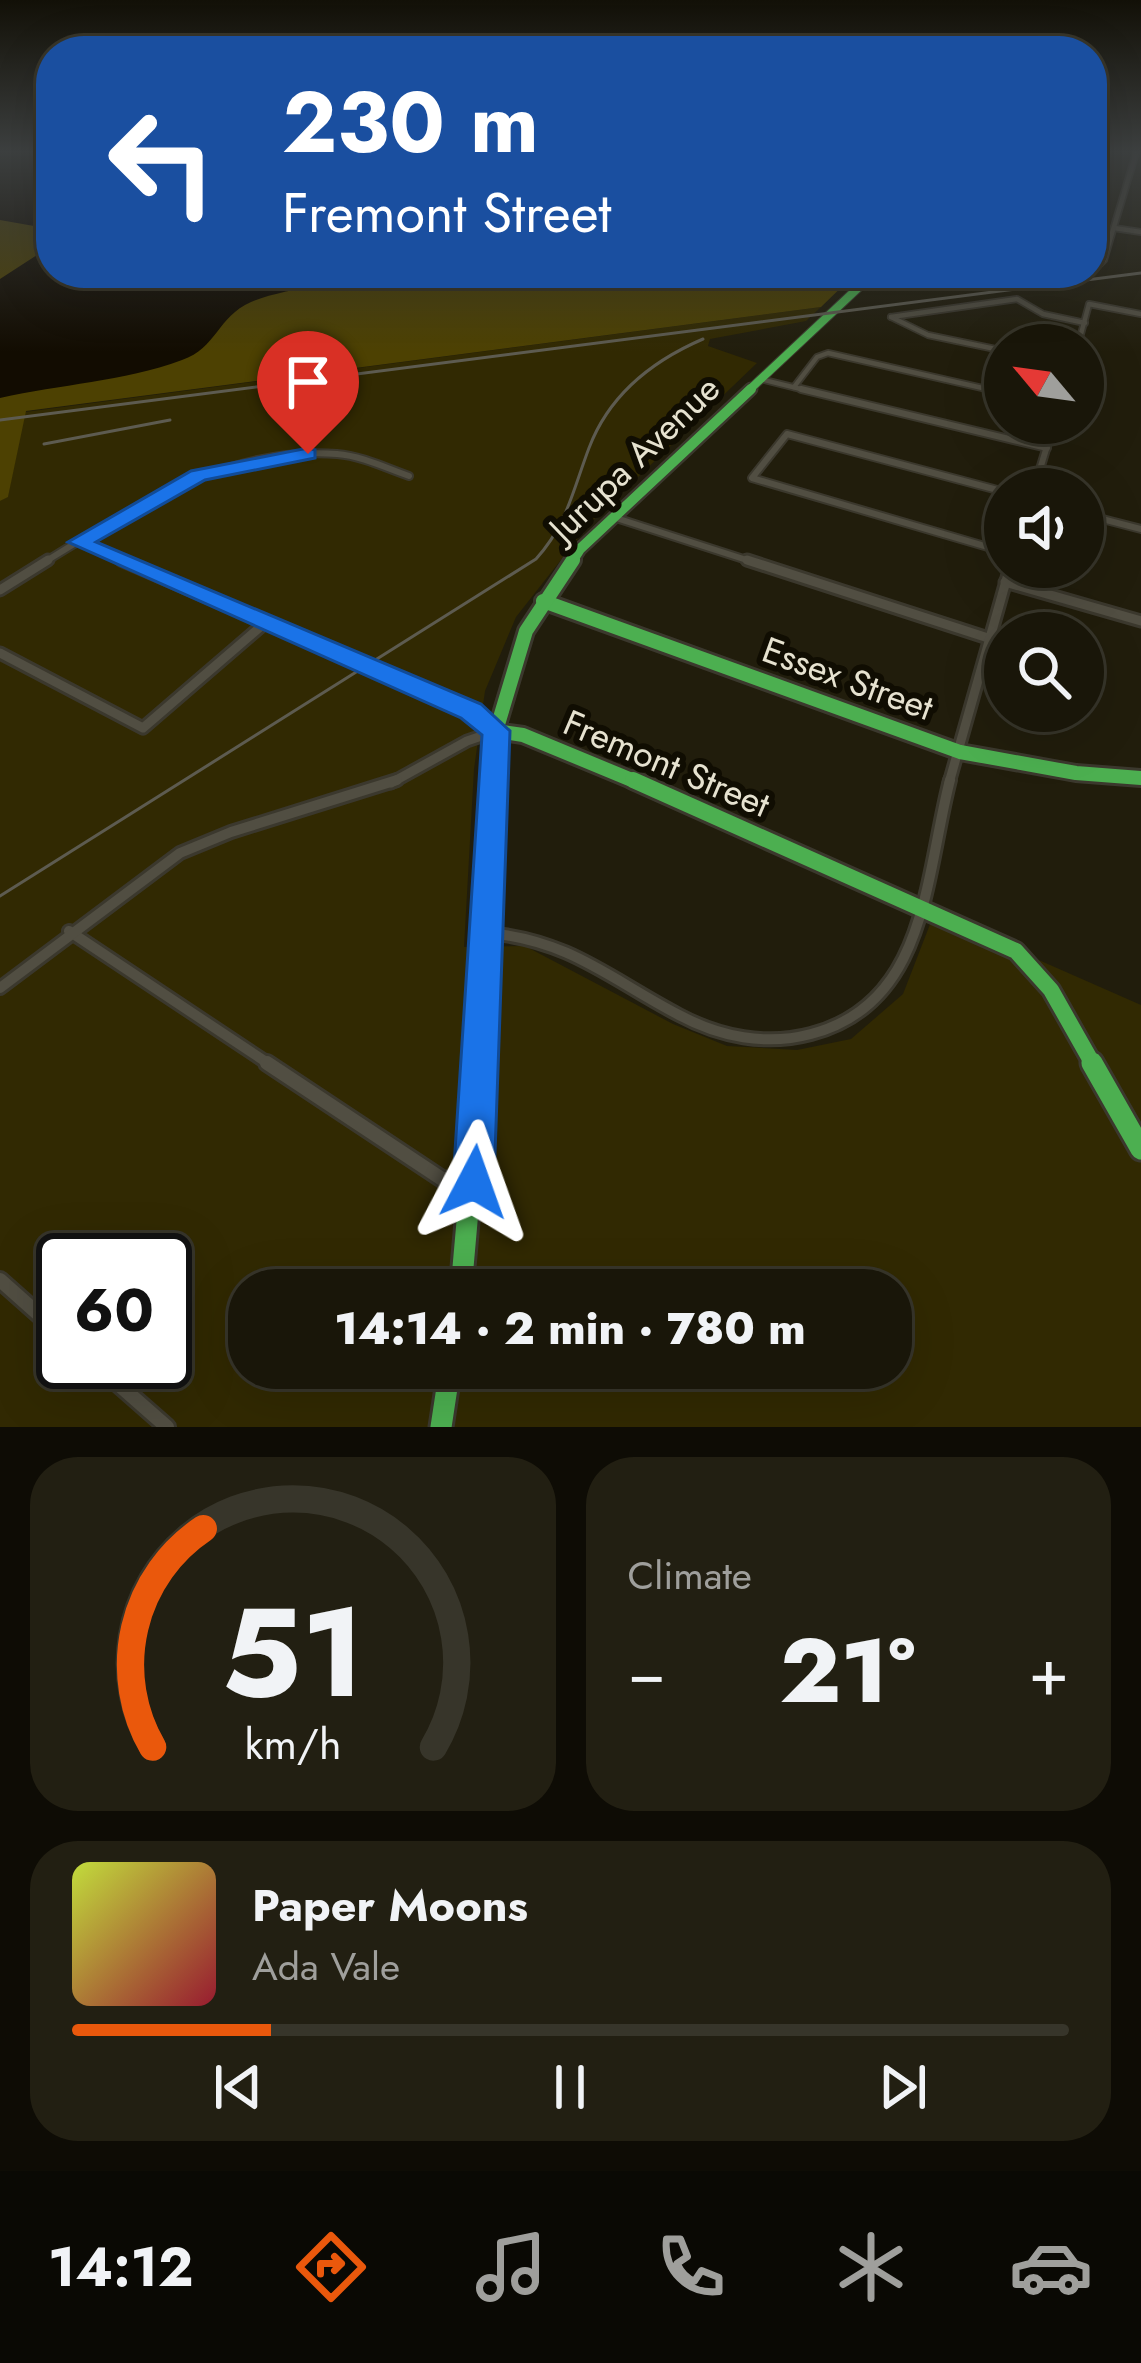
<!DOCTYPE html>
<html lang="en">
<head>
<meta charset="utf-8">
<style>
  :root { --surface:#191609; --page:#221f12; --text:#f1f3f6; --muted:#9f9f9c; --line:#37352a; --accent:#ea580c }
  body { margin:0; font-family:Jost,sans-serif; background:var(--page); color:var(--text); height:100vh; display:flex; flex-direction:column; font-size:45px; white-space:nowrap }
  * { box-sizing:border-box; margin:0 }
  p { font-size:39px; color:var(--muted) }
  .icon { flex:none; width:66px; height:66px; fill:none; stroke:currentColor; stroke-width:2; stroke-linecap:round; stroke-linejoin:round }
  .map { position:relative; height:1427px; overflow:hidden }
  .drawer { display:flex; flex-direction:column; gap:30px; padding:30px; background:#0e0c05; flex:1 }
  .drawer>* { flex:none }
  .guide { position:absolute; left:36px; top:36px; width:1071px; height:252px; border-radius:48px; box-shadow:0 12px 48px #0002,0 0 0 3px var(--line); background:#1a4fa0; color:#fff; overflow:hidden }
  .needle { width:78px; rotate:299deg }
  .buttons { position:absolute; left:984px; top:324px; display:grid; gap:24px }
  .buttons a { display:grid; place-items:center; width:120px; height:120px; border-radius:50%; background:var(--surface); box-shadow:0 12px 48px #0002,0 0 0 3px var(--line); font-size:60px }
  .speed { position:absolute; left:36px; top:1233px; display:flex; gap:24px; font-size:60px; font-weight:700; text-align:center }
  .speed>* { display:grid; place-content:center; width:156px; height:156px; border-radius:50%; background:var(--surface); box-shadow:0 12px 48px #0002,0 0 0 3px var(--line); line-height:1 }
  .speed .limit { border:6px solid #111; border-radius:18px; background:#fff; color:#111 }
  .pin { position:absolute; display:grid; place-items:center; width:102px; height:102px; color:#fff; margin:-123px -51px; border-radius:50% 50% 50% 0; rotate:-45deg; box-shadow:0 0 12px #0007 }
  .pin .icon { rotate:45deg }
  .me { position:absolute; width:132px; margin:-66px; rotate:4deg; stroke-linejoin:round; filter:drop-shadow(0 0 9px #0008) }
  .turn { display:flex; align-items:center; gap:42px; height:252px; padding:0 48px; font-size:54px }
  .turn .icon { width:156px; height:156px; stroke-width:2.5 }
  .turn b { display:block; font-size:84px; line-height:102px }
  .big { font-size:90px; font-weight:800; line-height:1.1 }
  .drawer .card { flex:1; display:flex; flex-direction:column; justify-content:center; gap:18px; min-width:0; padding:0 42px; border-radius:48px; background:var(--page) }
  .drawer .dial { align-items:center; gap:0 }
  .dial svg { height:312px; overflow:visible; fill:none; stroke:var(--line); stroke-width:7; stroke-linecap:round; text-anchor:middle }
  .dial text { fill:var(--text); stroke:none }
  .song { display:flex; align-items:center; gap:36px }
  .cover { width:144px; height:144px; border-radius:18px; background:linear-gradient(135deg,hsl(70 70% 55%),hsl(350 70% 35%)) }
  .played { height:12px; border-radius:6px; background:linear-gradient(90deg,var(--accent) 20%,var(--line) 20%) }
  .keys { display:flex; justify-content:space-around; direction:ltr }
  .heat { display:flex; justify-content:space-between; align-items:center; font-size:66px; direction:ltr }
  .drawer .tiles { flex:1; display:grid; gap:30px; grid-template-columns:1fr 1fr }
  .card:last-child { grid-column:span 2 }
  .trip { position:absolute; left:228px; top:1269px; width:684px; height:120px; border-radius:48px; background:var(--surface); box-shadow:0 12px 48px #0002,0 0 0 3px var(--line); font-weight:800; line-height:120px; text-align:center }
  .dock { display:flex; height:192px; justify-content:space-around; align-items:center; background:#0a0904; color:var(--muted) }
  .dock .icon { width:84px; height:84px }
  .dock .active { color:var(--accent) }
  .dock b { font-size:54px; color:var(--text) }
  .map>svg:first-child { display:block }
  .built { fill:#312902; fill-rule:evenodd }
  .green { fill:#4d4102 }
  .water { fill:#120c01 }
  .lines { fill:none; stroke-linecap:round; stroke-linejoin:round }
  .street-far4-casing { stroke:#3b382d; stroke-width:8 }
  .street-far3-casing { stroke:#3b382d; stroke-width:10 }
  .street-far2-casing { stroke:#3b382d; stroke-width:15 }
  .street-far1-casing { stroke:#3b382d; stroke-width:16 }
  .street-casing { stroke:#3b382d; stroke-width:20 }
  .fast-far4-casing { stroke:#3b382d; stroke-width:10 }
  .fast-far3-casing { stroke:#3b382d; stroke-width:15 }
  .fast-far2-casing { stroke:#3b382d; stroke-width:20 }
  .fast-far1-casing { stroke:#3b382d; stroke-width:22 }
  .fast-casing { stroke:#3b382d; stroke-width:27 }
  .street-far4 { stroke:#514e42; stroke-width:4.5 }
  .street-far3 { stroke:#514e42; stroke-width:6 }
  .street-far2 { stroke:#514e42; stroke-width:9 }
  .street-far1 { stroke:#514e42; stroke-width:10 }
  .street { stroke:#514e42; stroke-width:14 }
  .fast-far4 { stroke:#4caf50; stroke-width:8 }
  .fast-far3 { stroke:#4caf50; stroke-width:10 }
  .fast-far2 { stroke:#4caf50; stroke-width:14 }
  .fast-far1 { stroke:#4caf50; stroke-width:16 }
  .fast { stroke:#4caf50; stroke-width:21 }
  .rail { stroke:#5d5b50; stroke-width:3 }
  .route { fill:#1a73e8; stroke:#114b97; stroke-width:3 }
  .labels { text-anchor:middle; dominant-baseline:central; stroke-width:12; stroke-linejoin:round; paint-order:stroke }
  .street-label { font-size:36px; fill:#e6e2d0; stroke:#100d02 }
</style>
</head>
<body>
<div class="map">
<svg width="1141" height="1427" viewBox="0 0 1141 1427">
  <rect width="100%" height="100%" fill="#211d0c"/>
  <path class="built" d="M821 307 806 321 710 339 708 346 757 363 590 523 516 617 485 691 474 769 464 947 525 946 673 1024 727 1046 797 1050 851 1039 903 994 934 914 1141 1005V1427H0V501L8 496 25 412ZM63 1260H165V1362H63ZM249 1290H891V1368H249Z"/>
  <polygon class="green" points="0,153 51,153 51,273 856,273 821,307 26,411 8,497 0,501"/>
  <path class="water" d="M0 153H51V273H397C357 281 286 287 251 302 217 317 217 348 182 360 122 382 61 384 0 398V279L37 255 34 226 0 220Z"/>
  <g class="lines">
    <g class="street-far4-casing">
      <g id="street-far4">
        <polyline points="1114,228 1141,232"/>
        <polyline points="1096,268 1104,260 1136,153"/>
        <polyline points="891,317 1017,299 1043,314 1085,323"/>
        <polyline points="891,317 928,335 1005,351"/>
        <polyline points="1078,345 1089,304 1141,314"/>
        <polyline points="760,379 813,392"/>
        <polyline points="794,387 817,357 828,353 1000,392"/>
      </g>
    </g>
    <g class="street-far3-casing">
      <g id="street-far3">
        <polyline points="801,389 1047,448"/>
        <polyline points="986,389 1005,393"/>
        <polyline points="1034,489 1054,423"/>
        <polyline points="1005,492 787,434 752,478 1005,552"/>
        <polyline points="1083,514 1141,529"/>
        <polyline points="613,517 756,563"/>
        <polyline points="79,542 128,563"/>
        <path d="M43 563C131 509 230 445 337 454 362 456 386 468 409 476"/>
      </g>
    </g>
    <g class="street-far2-casing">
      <g id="street-far2">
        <polyline points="121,560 471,711 496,731"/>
        <polyline points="747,560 988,638"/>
        <polyline points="1005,582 1141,621"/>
        <polyline points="0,590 48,560"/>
        <polyline points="0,653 143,728 266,622"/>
        <polyline points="391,783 467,741 496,731"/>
        <polyline points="949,783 1010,567"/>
      </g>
    </g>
    <g class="street-far1-casing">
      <g id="street-far1">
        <polyline points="69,931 272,1066"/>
        <path d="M489 933C571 941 610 979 679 1015 720 1037 766 1046 811 1034 927 1004 925 877 950 780"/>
        <polyline points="0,988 180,853 231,832 397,780"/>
      </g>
    </g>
    <g class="street-casing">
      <g id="street">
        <polyline points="267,1063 442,1179 469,1182"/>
        <polyline points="0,1280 63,1336"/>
        <polyline points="93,1362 167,1427"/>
      </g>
    </g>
    <g class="fast-far4-casing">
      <polyline id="fast-far4" points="747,392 874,273"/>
    </g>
    <g class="fast-far3-casing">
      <polyline id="fast-far3" points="571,563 580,549 751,389"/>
    </g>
    <g class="fast-far2-casing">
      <g id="fast-far2">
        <polyline points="543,601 960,752 1076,773 1141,778"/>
        <polyline points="496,731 523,735 639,783"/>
        <polyline points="494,783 496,731 526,631 573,560"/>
      </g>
    </g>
    <g class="fast-far1-casing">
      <g id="fast-far1">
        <polyline points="633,780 1016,951 1051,990 1094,1066"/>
        <polyline points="481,1066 494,780"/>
      </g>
    </g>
    <g class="fast-casing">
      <g id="fast">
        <polyline points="1092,1063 1141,1149"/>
        <polyline points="461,1290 481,1063"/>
        <polyline points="441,1427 450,1368"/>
      </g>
    </g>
    <use href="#street-far4" class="street-far4"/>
    <use href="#street-far3" class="street-far3"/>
    <use href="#street-far2" class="street-far2"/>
    <use href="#street-far1" class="street-far1"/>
    <use href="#street" class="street"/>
    <use href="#fast-far4" class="fast-far4"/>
    <use href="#fast-far3" class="fast-far3"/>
    <use href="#fast-far2" class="fast-far2"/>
    <use href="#fast-far1" class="fast-far1"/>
    <use href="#fast" class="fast"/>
    <g class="rail">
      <polyline points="0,420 1141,273"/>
      <polyline points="44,444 170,420"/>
      <path d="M0 896 536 559C567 525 573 490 589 448 609 395 652 361 703 339"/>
    </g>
  </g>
  <linearGradient id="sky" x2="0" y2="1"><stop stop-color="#121007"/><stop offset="0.43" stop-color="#3d4040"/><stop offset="1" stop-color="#3d4040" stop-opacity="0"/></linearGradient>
  <rect width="1141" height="352" fill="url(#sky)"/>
  <polygon class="route" points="308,448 315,450 315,458 205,480 96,542 481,704 510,731 494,1182 488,1197 474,1203 459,1197 453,1182 482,735 461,718 68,542 191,471"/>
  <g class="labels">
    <g class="street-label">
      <text transform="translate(634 458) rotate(-44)">Jurupa Avenue</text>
      <text transform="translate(848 678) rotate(20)">Essex Street</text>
      <text transform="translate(667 763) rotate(23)">Fremont Street</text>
    </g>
  </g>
</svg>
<div class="buttons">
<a><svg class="needle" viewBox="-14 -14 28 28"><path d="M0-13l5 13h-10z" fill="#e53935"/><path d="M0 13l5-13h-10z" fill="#9f9f9c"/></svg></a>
<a><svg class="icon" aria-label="sound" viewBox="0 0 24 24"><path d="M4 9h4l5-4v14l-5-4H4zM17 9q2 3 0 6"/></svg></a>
<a><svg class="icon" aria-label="search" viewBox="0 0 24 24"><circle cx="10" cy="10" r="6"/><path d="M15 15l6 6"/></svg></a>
</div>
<div class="speed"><div class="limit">60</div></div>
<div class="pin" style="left:308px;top:454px;background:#d93025"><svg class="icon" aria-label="arrive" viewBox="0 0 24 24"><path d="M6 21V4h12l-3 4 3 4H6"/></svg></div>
<svg class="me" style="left:474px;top:1182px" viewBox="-20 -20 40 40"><path d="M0-17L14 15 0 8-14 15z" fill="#1a73e8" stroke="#fff" stroke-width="4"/></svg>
<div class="trip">14:14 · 2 min · 780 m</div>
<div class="guide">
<div class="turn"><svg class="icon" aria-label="left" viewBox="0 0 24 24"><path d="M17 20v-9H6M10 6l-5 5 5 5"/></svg><div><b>230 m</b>Fremont Street</div></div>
</div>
</div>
<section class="drawer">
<div class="tiles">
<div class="card dial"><svg viewBox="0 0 100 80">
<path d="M14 69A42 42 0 1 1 86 69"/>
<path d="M14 69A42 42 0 0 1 27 13" stroke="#ea580c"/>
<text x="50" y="56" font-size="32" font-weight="700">51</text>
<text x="50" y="72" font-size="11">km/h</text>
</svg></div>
<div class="card"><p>Climate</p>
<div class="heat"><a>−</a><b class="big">21°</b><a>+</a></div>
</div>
<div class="card">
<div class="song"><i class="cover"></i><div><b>Paper Moons</b><p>Ada Vale</p></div></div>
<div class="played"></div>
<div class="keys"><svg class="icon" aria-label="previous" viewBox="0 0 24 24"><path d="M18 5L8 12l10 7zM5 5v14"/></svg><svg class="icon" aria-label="pause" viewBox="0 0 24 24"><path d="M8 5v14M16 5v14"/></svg><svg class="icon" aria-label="next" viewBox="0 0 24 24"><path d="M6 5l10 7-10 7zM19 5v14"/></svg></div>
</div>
</div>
</section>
<nav class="dock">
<b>14:12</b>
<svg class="icon active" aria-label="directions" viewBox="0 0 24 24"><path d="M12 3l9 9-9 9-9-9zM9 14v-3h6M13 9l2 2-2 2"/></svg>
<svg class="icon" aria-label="music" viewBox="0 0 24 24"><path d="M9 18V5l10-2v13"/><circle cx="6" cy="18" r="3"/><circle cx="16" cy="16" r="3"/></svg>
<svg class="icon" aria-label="phone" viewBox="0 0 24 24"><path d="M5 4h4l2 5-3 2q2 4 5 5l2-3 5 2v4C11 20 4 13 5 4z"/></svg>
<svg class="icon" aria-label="climate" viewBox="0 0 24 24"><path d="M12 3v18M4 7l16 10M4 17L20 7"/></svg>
<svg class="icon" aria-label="car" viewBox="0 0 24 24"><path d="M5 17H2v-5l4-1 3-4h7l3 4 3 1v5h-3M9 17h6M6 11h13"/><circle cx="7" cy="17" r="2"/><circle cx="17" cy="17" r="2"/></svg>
</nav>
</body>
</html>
